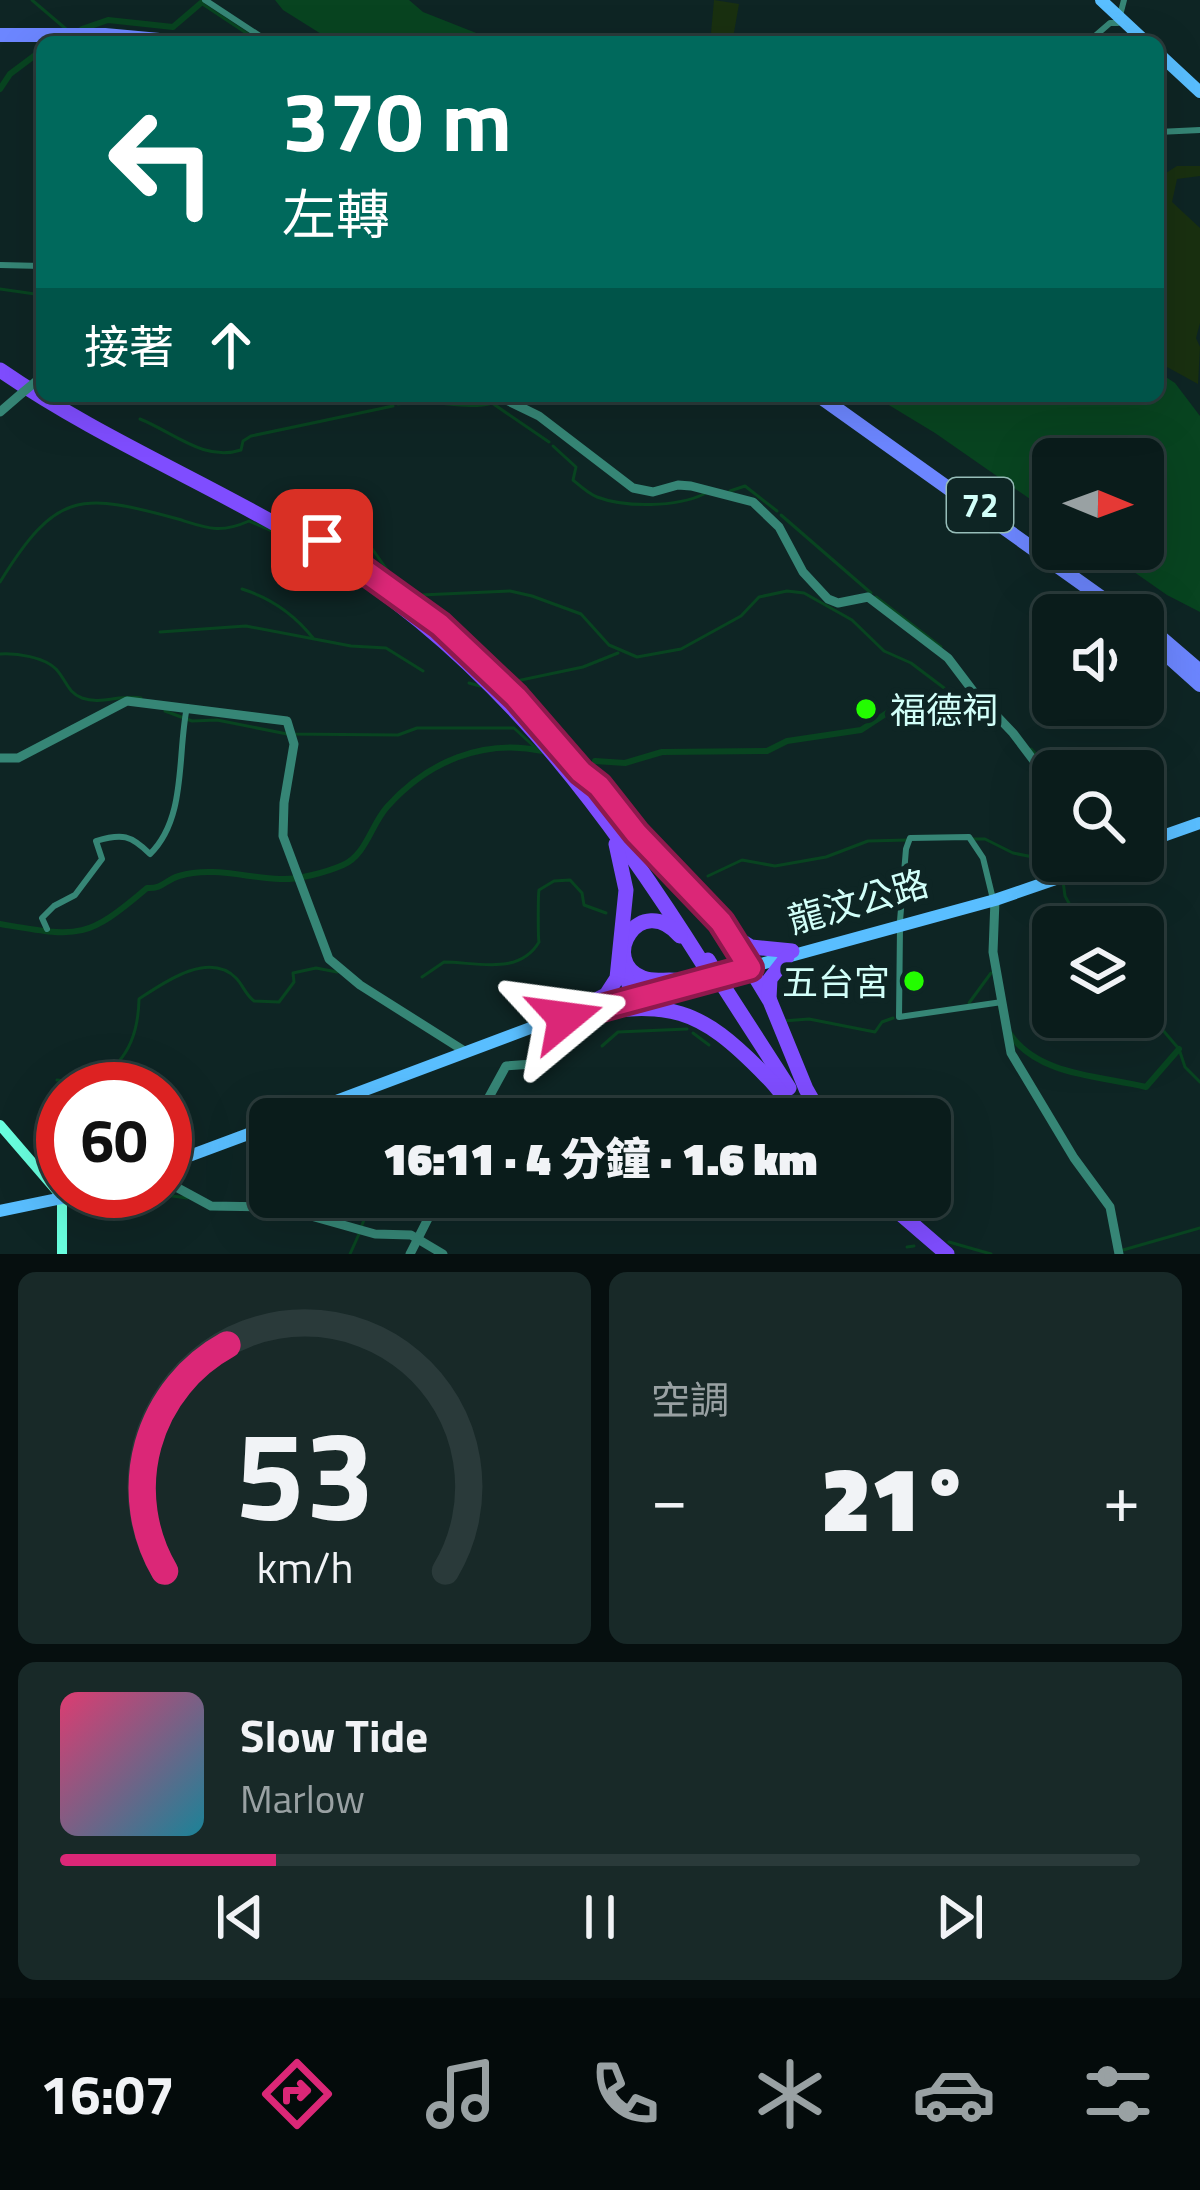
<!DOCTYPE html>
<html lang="zh-TW">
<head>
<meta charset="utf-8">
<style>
  :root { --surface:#0a1c1b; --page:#182928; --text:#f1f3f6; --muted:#99a1a3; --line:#2a3a3a; --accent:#db2777 }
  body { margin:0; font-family:"Titillium Web","Noto Sans TC",sans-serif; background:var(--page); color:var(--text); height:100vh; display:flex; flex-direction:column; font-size:45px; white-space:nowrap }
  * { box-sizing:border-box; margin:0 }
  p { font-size:39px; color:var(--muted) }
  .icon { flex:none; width:66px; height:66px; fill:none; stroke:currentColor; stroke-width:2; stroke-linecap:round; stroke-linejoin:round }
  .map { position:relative; height:1254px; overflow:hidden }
  .drawer { display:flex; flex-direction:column; gap:18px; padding:18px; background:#060f0f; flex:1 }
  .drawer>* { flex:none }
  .banner { position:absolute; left:36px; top:36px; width:1128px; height:366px; border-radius:18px; box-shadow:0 12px 48px #0002,0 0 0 3px var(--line); background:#00695c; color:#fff; overflow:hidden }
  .needle { width:78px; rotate:91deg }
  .fabs { position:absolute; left:1032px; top:438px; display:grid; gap:24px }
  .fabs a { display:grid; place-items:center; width:132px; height:132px; border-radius:18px; background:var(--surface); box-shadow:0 12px 48px #0002,0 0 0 3px var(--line); font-size:60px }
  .speed { position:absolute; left:36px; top:1062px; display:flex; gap:24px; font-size:60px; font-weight:700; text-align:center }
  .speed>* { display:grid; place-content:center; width:156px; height:156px; border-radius:50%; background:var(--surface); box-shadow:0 12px 48px #0002,0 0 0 3px var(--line); line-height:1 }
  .speed .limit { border:18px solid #d22; background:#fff; color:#111 }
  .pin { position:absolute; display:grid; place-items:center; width:102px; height:102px; color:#fff; margin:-51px; border-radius:24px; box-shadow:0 6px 18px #0006 }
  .me { position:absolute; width:132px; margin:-66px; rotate:74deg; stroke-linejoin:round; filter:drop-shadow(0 0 9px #0008) }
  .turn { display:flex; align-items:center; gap:42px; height:252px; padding:0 48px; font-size:54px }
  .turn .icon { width:156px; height:156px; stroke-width:2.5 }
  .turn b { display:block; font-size:84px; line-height:102px }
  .then { display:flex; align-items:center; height:114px; padding:0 48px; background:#0003; gap:24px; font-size:45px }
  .big { font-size:90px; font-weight:800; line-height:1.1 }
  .drawer .widget { flex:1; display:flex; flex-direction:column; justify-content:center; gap:18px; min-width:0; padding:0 42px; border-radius:18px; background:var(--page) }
  .drawer .dial { align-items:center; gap:0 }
  .dial svg { height:312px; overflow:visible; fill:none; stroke:var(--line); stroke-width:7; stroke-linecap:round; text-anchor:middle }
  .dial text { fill:var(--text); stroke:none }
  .song { display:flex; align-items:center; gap:36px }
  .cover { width:144px; height:144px; border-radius:18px; background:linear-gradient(135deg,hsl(340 70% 55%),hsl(190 70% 35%)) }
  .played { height:12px; border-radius:6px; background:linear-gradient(90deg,var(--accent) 20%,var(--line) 20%) }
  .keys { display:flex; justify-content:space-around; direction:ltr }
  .heat { display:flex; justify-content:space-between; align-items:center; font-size:66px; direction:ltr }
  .drawer .tiles { flex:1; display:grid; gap:18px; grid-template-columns:1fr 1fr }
  .widget:last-child { grid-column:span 2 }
  .trip { position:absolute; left:249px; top:1098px; width:702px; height:120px; border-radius:18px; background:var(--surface); box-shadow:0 12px 48px #0002,0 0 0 3px var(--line); font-weight:800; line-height:120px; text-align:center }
  .tab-bar { display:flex; height:192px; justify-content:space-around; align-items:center; background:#040b0b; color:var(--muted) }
  .tab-bar .icon { width:84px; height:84px }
  .tab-bar .active { color:var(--accent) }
  .tab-bar b { font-size:54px; color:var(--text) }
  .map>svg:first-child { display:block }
  .green { fill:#193010 }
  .water { fill:#084420 }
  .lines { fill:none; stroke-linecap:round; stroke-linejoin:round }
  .stream { stroke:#084420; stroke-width:3 }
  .canal { stroke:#084420; stroke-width:6 }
  .minor { stroke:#368676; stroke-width:6 }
  .tertiary { stroke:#368676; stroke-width:9 }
  .secondary { stroke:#69ffdf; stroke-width:10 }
  .primary { stroke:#59beff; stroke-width:12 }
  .trunk { stroke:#6c86ff; stroke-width:14 }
  .motorway { stroke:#7f4dff; stroke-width:15 }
  .tertiary-bridge { stroke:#368676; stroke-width:9 }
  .motorway-bridge { stroke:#7f4dff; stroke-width:15 }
  .route-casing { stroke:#8e194d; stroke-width:30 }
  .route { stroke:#db2777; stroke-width:21 }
  .poi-dot { fill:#23fd00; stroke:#0e2524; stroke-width:4.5 }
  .labels { text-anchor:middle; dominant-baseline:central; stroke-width:12; stroke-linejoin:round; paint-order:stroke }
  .shield { fill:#0e2524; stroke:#97beb9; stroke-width:3 }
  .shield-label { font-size:33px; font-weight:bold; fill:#d2fff9 }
  .poi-label { font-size:36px; fill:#d2fff9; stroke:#0e2524; text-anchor:start }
  .street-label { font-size:36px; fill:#d2fff9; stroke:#0e2524 }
</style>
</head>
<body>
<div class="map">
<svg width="1200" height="1254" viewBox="0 0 1200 1254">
  <rect width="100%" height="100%" fill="#0e2524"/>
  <g class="green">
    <polygon points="714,0 739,4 733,38 741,42 702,42 711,33"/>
    <polygon points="1177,166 1200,166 1200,176 1177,179 1172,202 1200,228 1200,323 1196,338 1200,347 1198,384 1158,362 1158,223 1167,196 1158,178"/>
  </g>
  <g class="water">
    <polygon points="275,0 409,0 423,12 499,42 334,42 283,10"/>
    <polygon points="1158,372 1175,383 1200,416 1200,612 1167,595 1101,549 1143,549 1143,459 1053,459 1053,515 935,433 874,396 1158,396"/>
  </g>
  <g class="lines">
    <g class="stream">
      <polyline points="32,0 66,29"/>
      <polyline points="201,3 260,42"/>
      <polyline points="0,289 42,295"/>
      <path d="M398 404C430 397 465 411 492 403L549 442"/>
      <path d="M140 419C173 432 204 462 241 450L243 441 251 436 393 406"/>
      <path d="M553 446 576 467 573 480C580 486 589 494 597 497 626 508 677 507 704 494"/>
      <polyline points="730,491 745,486 777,511"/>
      <polyline points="781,515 871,593"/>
      <polyline points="282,522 289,513 326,514 346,521 363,536 390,574 421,595 510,591 532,596 581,614 609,645 637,657 681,649 741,616 759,597 787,591 804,593 852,620 884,651 911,663 956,697"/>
      <path d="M0 582C56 491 80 492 178 519 207 528 220 534 249 521L274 532 276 529"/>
      <path d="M242 589C271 598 294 614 313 638"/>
      <polyline points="876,597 941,647"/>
      <polyline points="160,632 246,626 351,646 386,648 423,671"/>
      <path d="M0 654C17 653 44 657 56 669 67 681 67 692 82 698 101 705 121 694 141 698"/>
      <polyline points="469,683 480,686"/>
      <polyline points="507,683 583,667 618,653"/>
      <polyline points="165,711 192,721 217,720 287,734 398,735 417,728 514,728 539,751"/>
      <polyline points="1031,749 1049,767 1038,798 1053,817"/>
      <polyline points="972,839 985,839 1013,853 1053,861"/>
      <polyline points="708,876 742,860 775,866 826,857 868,841 908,840"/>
      <polyline points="1063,881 1065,896 1082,927"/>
      <path d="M422 977 444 962C476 962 519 976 539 942 538 938 538 896 539 890L554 881 570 880 582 893 584 905 606 913"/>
      <polyline points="969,1003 991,973"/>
      <polyline points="999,1005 1005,1030"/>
      <polyline points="1143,1007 1179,1049 1185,1067 1200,1082"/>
      <polyline points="783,1021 809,1019 875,1032 882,1022 893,1018"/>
      <polyline points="693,1033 709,1045"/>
      <polyline points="602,1046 618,1032 687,1029"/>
      <path d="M57 1080C113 1089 138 1049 139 999 162 984 208 950 236 978 243 985 245 994 254 1001L279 1002 294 982 293 973 316 968 337 972"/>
      <polyline points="136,1191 187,1198"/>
      <polyline points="118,1192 120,1191"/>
      <polyline points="283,1199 352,1197"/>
      <polyline points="252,1203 277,1199"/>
      <polyline points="362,1225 373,1197"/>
      <polyline points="949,1242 991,1254"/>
      <polyline points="907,1247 914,1246"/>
      <polyline points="1123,1250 1200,1228"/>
      <polyline points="350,1254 359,1234"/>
    </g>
    <g class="canal">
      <polyline points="82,29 108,20 173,27 201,3"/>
      <polyline points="0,89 10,74 42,50"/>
      <polyline points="595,761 625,763 662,752 767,751 787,741 861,730 890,711 975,696"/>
      <path d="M0 924C78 937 85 941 147 888 163 889 165 880 179 876 212 866 248 878 280 879 298 880 327 872 343 865 366 855 371 825 387 807 427 762 483 738 543 751"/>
      <path d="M1010 1034C1038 1076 1102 1076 1146 1087L1179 1049"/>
    </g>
    <g class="minor">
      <polyline points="205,0 269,42"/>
      <polyline points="1088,42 1110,23 1118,23 1124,0"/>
      <polyline points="1158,132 1200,130"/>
      <polyline points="0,265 42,266"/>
      <polyline points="900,921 906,849 910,838 969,837 983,858 992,895"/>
      <polyline points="900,927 899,1017 1002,1002"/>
      <path d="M47 929 42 918 54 906 75 895 102 859 96 841C122 833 131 835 150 854 187 818 177 754 187 707"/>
    </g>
    <g class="tertiary">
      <polyline points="498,396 539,416 633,488 653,492 678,485 691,486 753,502 779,527 803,572 828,599 838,603 868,597 948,658 973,691 1013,733 1053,786"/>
      <polyline points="0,412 22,393"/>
      <polyline points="0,758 18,758 127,701 287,721 294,744 284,803 283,836 329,959 360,985 466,1052"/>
      <polyline points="995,900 993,952 1011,1053 1074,1158 1110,1207 1119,1254"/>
      <polyline points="477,1119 506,1066 533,1064 541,1024"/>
      <polyline points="165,1181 211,1206 279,1207 375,1234 411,1235 443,1254"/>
      <polyline points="410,1254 439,1197"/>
    </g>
    <polyline class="secondary" points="0,1125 62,1197 62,1254"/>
    <g class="primary">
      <polyline points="1101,0 1146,42"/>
      <polyline points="1158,53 1200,92"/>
      <polyline points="1143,843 1200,823"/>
      <polyline points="608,1006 995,900 1108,861"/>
      <polyline points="288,1119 541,1024 583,1013"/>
      <polyline points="165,1165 270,1126"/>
      <polyline points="0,1211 96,1191"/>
    </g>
    <g class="trunk">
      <polyline points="0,35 105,35 181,42"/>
      <polyline points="819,396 1126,615"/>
      <polyline points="1143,622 1200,671"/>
      <polyline points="1143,634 1200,685"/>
    </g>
    <g class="motorway">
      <path d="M0 370C100 439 213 485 317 548 486 650 600 800 703 964"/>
      <polyline points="380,579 477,659"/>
      <polyline points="499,680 536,719"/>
      <polyline points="581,772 599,786 636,833 732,935 751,947 792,951"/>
      <path d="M680 936C640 890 598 961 643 978 655 983 668 978 680 981"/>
      <polyline points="733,940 770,1001 806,1089 823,1119"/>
      <polyline points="621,966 635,998"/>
      <polyline points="722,984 789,1088"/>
      <polyline points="769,998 770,979 787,957"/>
      <polyline points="580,1008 606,995 617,978 626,890 616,844"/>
      <path d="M575 1015C671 1001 697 1005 766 1076 780 1089 789 1106 802 1119"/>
      <polyline points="881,1197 947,1254"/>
    </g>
    <polyline class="tertiary-bridge" points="22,393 39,379"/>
    <polyline class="motorway-bridge" points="708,960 722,984"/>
  </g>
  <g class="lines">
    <g class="route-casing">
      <polyline id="route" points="322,540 440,625 516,697 581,772 599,786 636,833 721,922 750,968 565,1018"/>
    </g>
    <use href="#route" class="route"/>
  </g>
  <g class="poi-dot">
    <circle cx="866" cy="709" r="12"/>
    <circle cx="914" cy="981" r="12"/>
  </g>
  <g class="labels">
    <rect class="shield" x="947" y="478" width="66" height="54" rx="9"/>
    <g class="shield-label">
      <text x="980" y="505">72</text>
    </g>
    <g class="poi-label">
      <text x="890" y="709">福德祠</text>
      <text x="890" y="981" text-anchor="end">五台宮</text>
    </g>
    <g class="street-label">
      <text transform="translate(858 901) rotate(-16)">龍汶公路</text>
    </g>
  </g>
</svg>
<div class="fabs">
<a><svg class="needle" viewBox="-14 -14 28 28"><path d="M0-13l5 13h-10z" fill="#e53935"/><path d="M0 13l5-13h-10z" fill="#99a1a3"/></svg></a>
<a><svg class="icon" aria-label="sound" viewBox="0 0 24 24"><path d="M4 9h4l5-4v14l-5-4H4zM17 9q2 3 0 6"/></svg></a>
<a><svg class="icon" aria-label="search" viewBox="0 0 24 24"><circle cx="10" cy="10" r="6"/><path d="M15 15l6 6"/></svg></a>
<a><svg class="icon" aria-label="layers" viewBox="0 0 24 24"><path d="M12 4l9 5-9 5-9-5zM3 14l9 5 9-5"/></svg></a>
</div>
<div class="speed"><div class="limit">60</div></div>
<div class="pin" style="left:322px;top:540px;background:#d93025"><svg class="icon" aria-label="arrive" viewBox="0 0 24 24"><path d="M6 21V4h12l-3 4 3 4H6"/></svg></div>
<svg class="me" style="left:565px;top:1018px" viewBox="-20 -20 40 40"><path d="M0-17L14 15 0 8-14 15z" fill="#db2777" stroke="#fff" stroke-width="4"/></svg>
<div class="trip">16:11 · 4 分鐘 · 1.6 km</div>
<div class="banner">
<div class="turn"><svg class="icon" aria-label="left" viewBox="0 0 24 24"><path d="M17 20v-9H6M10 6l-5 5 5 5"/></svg><div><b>370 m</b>左轉</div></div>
<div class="then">接著<svg class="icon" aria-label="ahead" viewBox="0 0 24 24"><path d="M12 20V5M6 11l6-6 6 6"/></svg></div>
</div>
</div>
<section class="drawer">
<div class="tiles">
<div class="widget dial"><svg viewBox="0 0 100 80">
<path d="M14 69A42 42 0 1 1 86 69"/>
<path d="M14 69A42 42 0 0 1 30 11" stroke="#db2777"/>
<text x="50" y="56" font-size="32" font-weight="700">53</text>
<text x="50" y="72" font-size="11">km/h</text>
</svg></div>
<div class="widget"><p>空調</p>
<div class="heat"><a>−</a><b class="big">21°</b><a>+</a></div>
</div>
<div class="widget">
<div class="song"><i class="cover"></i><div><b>Slow Tide</b><p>Marlow</p></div></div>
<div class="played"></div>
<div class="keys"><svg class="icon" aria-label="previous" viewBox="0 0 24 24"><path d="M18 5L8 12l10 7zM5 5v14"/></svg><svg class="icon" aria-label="pause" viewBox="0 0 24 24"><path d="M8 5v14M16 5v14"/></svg><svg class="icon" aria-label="next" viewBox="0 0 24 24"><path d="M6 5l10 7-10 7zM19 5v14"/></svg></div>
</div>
</div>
</section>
<nav class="tab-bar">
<b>16:07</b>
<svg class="icon active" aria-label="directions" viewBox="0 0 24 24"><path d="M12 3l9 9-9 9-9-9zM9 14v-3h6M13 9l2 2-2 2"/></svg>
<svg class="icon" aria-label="music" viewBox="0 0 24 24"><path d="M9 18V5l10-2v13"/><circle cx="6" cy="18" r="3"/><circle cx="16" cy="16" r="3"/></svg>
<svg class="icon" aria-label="phone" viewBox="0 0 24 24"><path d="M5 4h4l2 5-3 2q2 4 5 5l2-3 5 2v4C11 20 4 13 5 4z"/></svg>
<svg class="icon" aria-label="climate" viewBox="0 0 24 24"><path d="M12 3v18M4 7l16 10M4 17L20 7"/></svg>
<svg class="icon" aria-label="car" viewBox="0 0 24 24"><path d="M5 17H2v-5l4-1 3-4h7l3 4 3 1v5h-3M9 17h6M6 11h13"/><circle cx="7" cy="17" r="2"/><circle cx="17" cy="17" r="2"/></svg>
<svg class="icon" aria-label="filters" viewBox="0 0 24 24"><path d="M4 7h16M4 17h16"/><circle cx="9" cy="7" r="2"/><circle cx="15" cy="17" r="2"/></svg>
</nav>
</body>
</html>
